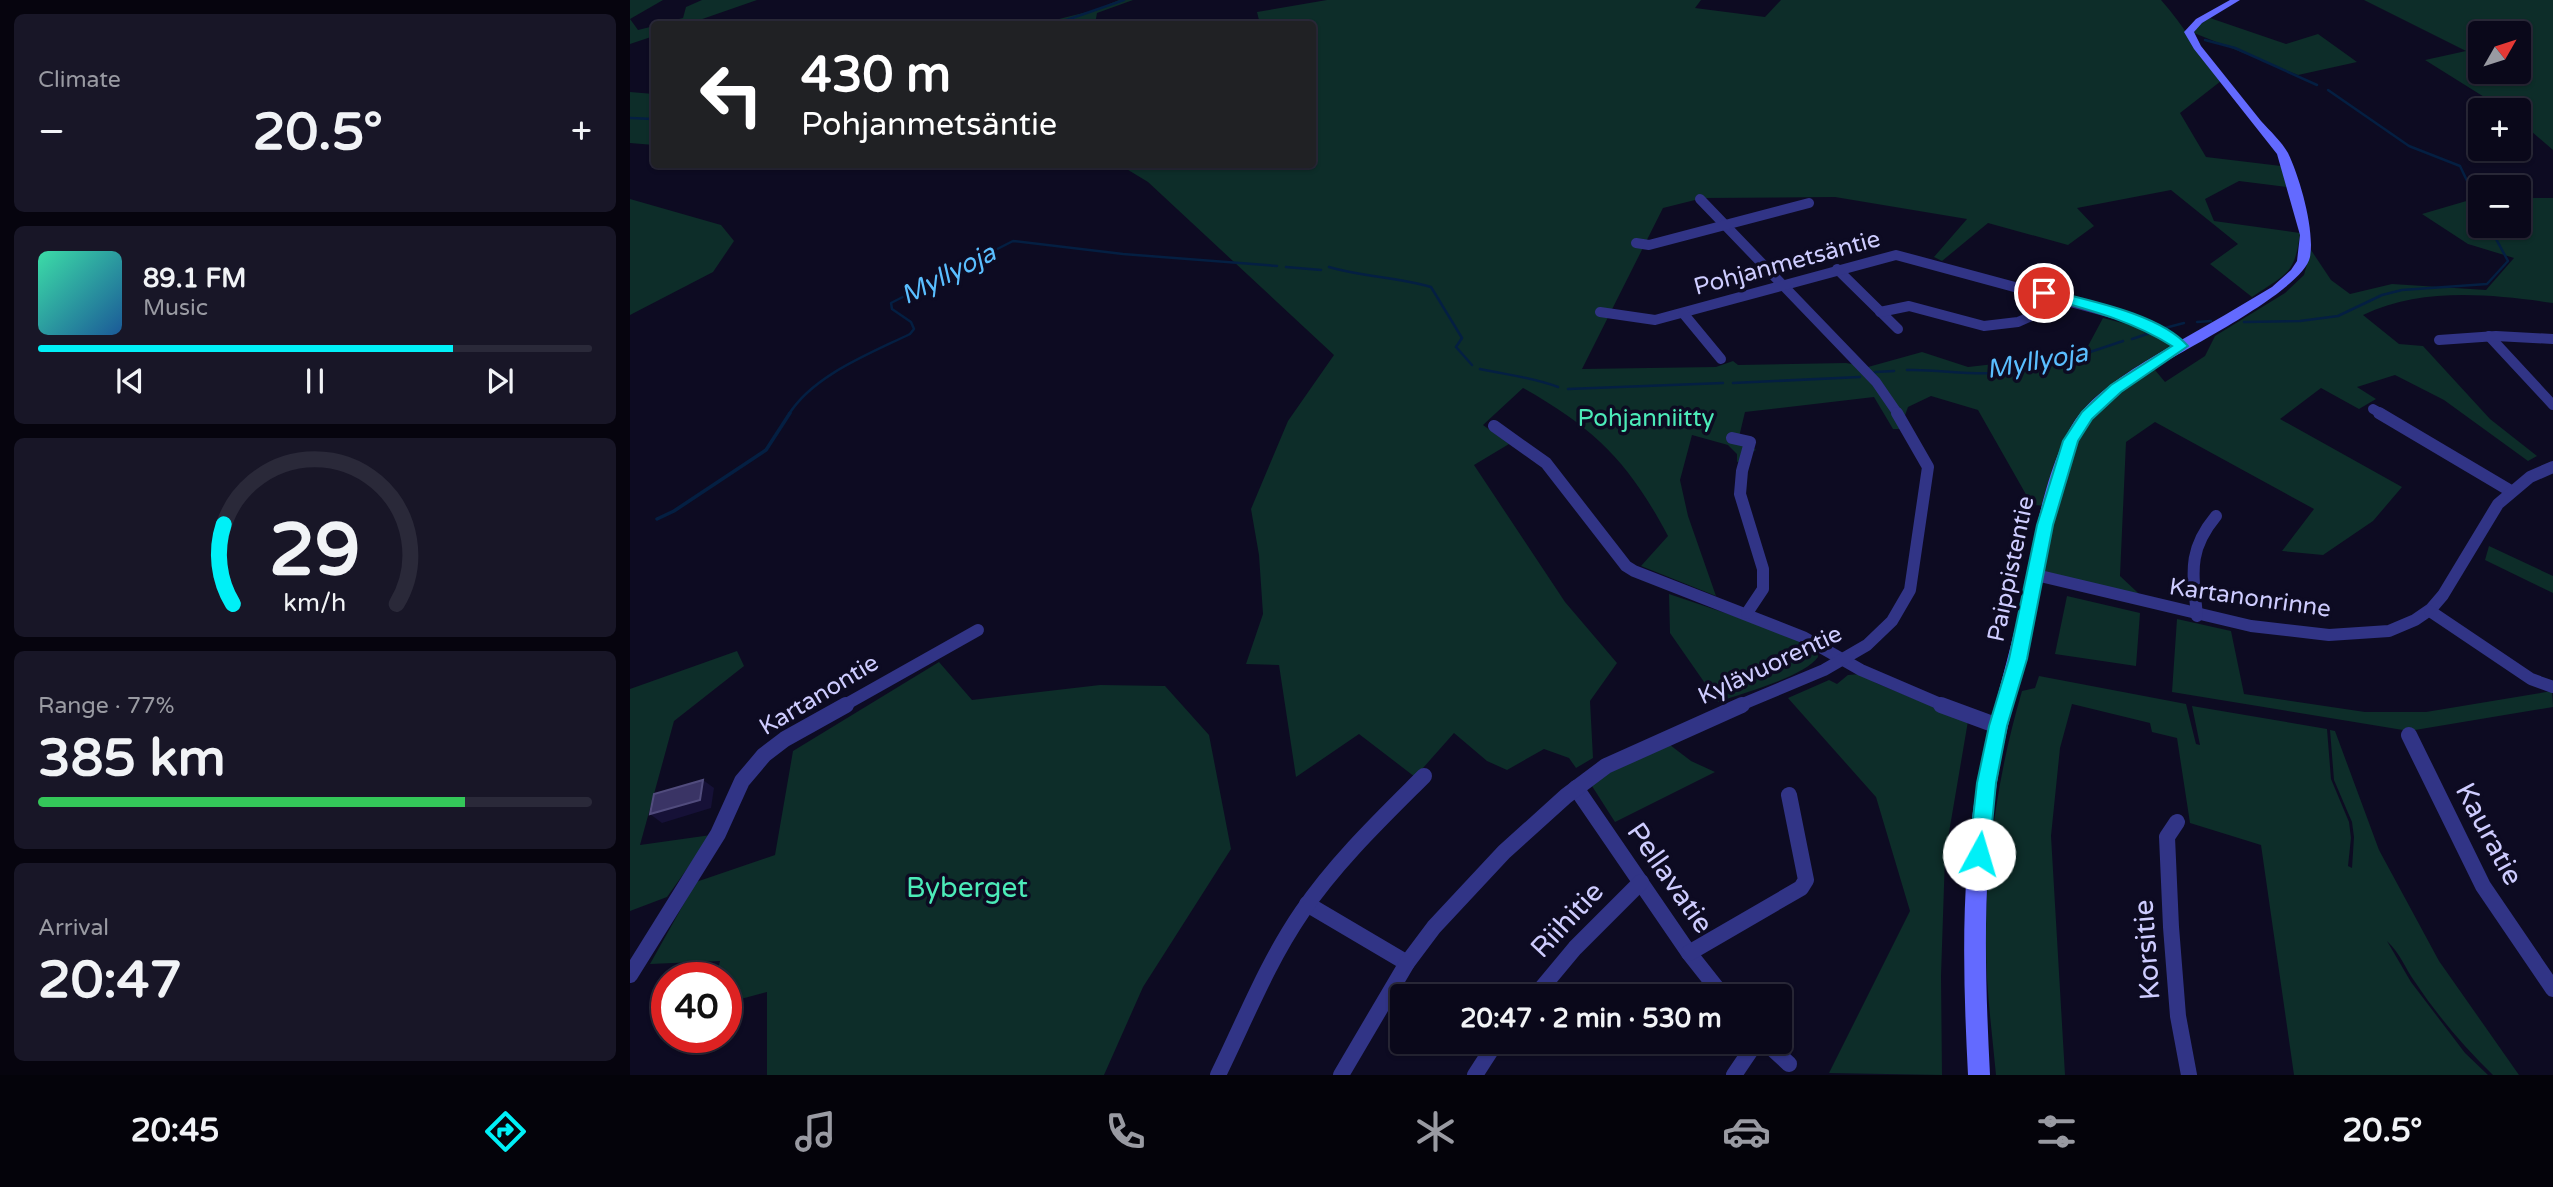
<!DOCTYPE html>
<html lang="en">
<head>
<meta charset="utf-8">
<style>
  :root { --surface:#0a081a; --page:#181627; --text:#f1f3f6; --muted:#999aa2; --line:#2a2939; --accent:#00f0f7 }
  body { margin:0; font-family:"Varela Round",sans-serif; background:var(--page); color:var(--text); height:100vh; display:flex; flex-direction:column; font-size:26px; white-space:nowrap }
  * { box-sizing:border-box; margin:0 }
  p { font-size:23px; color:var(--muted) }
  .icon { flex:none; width:38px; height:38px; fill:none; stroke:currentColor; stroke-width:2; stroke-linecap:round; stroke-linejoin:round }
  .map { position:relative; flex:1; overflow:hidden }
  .details { display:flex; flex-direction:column; gap:14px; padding:14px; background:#06040e; width:630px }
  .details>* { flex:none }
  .top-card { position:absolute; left:21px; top:21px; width:665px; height:147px; border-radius:7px; box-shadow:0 2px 5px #0004,0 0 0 2px var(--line); background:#202124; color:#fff; overflow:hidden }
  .needle { width:46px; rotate:51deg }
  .buttons { position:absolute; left:1838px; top:21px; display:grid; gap:14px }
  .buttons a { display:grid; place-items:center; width:63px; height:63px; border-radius:7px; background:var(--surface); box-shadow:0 2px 5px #0004,0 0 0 2px var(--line); font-size:35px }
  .speed { position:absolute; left:21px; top:962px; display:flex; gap:14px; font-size:35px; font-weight:700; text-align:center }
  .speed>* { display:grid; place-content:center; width:91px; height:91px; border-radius:50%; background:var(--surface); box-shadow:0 2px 5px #0004,0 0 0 2px var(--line); line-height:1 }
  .speed .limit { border:10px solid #d22; background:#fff; color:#111 }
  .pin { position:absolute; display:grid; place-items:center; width:60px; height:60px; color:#fff; margin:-30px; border:4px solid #fff; border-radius:50%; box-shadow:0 2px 7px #0007 }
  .me { position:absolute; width:77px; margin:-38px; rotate:6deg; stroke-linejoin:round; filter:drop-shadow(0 0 5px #0008) }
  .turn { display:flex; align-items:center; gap:24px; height:147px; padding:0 35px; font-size:32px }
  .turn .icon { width:91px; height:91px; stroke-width:2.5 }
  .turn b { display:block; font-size:49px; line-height:60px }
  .big { font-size:52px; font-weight:800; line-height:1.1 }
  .details .widget { flex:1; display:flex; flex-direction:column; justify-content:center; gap:10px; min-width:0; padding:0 24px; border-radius:10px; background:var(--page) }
  .details .dial { align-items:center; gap:0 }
  .dial svg { height:182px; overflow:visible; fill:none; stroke:var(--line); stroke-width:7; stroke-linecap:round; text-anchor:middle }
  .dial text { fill:var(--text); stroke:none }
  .song { display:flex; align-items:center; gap:21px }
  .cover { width:84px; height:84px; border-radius:10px; background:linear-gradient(135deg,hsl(160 70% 55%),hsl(210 70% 35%)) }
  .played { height:7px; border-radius:4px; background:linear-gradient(90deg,var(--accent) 75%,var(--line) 75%) }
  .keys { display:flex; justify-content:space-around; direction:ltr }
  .heat { display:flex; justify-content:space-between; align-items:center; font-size:38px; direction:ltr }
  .charge { height:10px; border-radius:5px; background:linear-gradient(90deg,#34c759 77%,var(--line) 0) }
  .trip { position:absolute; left:760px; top:984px; width:402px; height:70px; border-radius:7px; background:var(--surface); box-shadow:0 2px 5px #0004,0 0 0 2px var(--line); font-weight:800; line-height:70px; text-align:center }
  .dock { display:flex; height:112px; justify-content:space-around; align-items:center; background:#04030a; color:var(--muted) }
  .dock .icon { width:49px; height:49px }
  .dock .selected { color:var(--accent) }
  .dock b { font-size:32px; color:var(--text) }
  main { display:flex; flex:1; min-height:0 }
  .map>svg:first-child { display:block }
  .green { fill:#0d2d29; fill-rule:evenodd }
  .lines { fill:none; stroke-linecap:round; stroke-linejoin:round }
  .stream-far1 { stroke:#041f42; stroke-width:2.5 }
  .stream { stroke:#041f42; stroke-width:3.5 }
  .street-far2 { stroke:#313486; stroke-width:10 }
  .street-far1 { stroke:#313486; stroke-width:12 }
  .street { stroke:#313486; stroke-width:16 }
  .secondary { fill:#636aff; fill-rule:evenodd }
  .shaded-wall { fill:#161137 }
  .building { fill:#3a3465; stroke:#514c7d; stroke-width:2 }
  .route { fill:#00f0f7; stroke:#009ca1; stroke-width:2 }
  .labels { text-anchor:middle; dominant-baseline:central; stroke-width:7; stroke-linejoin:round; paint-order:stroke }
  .street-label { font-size:24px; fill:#ceccff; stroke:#0d0b22 }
  .park-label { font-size:24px; fill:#4cebb8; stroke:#0d0b22 }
  .water-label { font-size:26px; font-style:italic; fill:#5abeff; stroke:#0d0b22 }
  .near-street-label { font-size:28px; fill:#ceccff; stroke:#0d0b22 }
  .near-park-label { font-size:28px; fill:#4cebb8; stroke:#0d0b22 }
</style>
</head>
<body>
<main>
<section class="details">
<div class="widget"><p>Climate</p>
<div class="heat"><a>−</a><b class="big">20.5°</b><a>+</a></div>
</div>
<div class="widget">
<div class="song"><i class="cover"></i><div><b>89.1 FM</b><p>Music</p></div></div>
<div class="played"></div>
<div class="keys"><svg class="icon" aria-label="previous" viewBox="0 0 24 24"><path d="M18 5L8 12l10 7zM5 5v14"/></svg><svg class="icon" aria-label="pause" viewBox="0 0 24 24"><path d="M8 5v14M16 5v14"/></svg><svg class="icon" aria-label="next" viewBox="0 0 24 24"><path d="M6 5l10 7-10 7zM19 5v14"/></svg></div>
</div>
<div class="widget dial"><svg viewBox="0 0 100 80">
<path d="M14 69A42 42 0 1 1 86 69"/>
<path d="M14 69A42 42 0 0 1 10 34" stroke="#00f0f7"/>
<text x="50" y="56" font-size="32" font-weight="700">29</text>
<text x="50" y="72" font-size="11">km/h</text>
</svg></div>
<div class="widget"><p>Range · 77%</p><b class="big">385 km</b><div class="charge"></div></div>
<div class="widget"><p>Arrival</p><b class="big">20:47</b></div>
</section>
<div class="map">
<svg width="1923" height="1075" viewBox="0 0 1923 1075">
  <rect width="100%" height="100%" fill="#0d0b22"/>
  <g class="green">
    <polygon points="0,0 33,0 0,19 8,30 24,26 24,36 0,44"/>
    <polygon points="72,0 127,0 58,24 28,24 53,18 56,7"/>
    <polygon points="489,0 503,0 467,13 465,24 409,24 465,10"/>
    <path d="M697 0H1071L1065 8 1135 17 1151 0H1531C1554 26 1570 54 1591 81L1550 113 1576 157 1651 166 1657 187 1609 181 1575 199 1584 221 1670 233C1665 275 1656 274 1622 297L1580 264 1608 244 1541 190 1447 208 1464 226 1438 245 1358 223 1312 261 1304 257 1337 219 1205 197 1073 198 1033 208 952 369 1086 367 1103 361 1108 365 1216 363 1238 367 1292 352 1338 367 1434 356 1458 346 1473 318 1532 333 1552 346 1520 364 1535 382 1575 356 1585 336 1655 293 1674 275 1681 250 1701 280 1720 294 1762 284 1856 290 1884 258 1838 244 1792 214 1850 197V226H1888V198H1923V303C1860 294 1792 287 1733 315L1769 344 1793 346 1860 419 1907 456 1898 461 1814 400 1765 375 1727 387 1746 399 1729 409 1691 388 1650 419 1772 487 1743 521 1693 555 1652 551 1684 509 1525 422 1496 442 1490 576 1522 606 1406 575 1421 506 1402 505 1348 410 1301 396 1278 407 1273 421 1278 429H1263L1244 397 1115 412 1109 437 1126 450 1122 452 1119 459 1107 462V454L1098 445 1062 435 1050 480 1058 516 1086 596 1011 566 1038 536C999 463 966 429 893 388L853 425 879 444 844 465 935 602 987 663 960 701 963 758 946 768 939 758 914 749 877 770 857 761 824 733 785 777 729 734 666 777 649 665 616 664 633 614 629 555 621 509 658 421 704 355 518 182 490 165 682 164V24H630L627 12Z"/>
    <path d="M1734 0H1923V150L1888 120V110H1875L1795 60 1836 51ZM1850 33H1888V72H1850Z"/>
    <polygon points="1580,18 1656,44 1688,34 1727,62 1668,75 1564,33 1567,26"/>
    <polygon points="0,92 24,94 24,145 0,143"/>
    <polygon points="0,199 91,225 104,241 83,272 0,315"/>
    <polygon points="1859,546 1923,576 1923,593 1855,560"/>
    <path d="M1039 594 1172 639 1187 651 1188 657C1174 677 1112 693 1088 702L1040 633Z"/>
    <polygon points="1437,596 1510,613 1506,666 1425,654"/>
    <polygon points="1547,619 1601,631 1614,694 1735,712 1796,712 1922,691 1923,707 1779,731 1542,692"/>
    <polygon points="107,651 114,666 44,721 10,845 81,835 37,897 0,911 0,689"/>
    <polygon points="309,662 342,700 470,685 535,686 579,735 601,849 513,987 474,1075 137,1075 137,992 96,1003 96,978 86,978 90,961 20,964 66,882 145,855 163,751"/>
    <polygon points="1230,674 1246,683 1338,721 1315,856 1311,976 1312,1075 1199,1073 1280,911 1246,797 1158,698 1199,680 1207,684 1218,675"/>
    <path d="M1409 676 1556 704 1566 744 1570 745 1562 706 1697 729 1701 779 1719 822 1721 838 1718 866 1722 868 1724 837 1722 822 1704 780 1700 730 1705 731 1749 850 1809 961 1889 1075H1863C1834 1047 1807 1015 1785 982 1775 968 1770 953 1757 941L1781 982 1835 1053 1858 1075H1664L1631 845 1560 823 1547 738 1522 732 1520 723 1442 704 1430 748 1421 836 1435 1075H1366C1363 1043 1359 1011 1357 978 1352 882 1365 783 1392 691L1405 688Z"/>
    <polygon points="1040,745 1061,761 1085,772 985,822 962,786 979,772"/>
  </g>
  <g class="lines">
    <g class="stream-far1">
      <polyline points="425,24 494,0"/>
      <polyline points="1575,40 1605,48 1687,85"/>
      <polyline points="1698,90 1779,146 1830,166 1850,208"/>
      <polyline points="0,118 24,119"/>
      <polyline points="656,267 691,270"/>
      <path d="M699 267C733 277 767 277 801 287L832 338 826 347 842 365"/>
      <polyline points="1567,322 1581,321"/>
      <polyline points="1614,322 1670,321 1708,316 1752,295 1772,290 1857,284 1878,261 1859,226"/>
      <polyline points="1531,329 1554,323"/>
      <polyline points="1502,339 1523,332"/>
      <path d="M850 369C878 375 901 377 928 387"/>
      <path d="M1277 370C1306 369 1336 375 1365 373 1409 370 1452 355 1493 341"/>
      <polyline points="1245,372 1264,371"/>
      <polyline points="1103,383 1230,377"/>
      <polyline points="938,389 1093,383"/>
      <path d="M159 414C184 375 239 354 280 334L284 329 281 322 262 309 261 303 383 241 493 254 647 266"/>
    </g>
    <polyline class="stream" points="27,519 44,511 136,450 160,413"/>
    <g class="street-far2">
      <polyline points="1070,199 1246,382 1268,414"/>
      <polyline points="1006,243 1019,245 1179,203"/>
      <polyline points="1207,269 1268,329"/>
      <polyline points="970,312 1025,320 1266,255 1496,317 1520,326 1552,346"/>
      <polyline points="1250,312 1279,306 1354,326 1388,322 1406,314 1414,293"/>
      <polyline points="1053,313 1091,359"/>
      <polyline points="1859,336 1923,405"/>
      <polyline points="1809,340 1866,336 1923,339"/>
      <polyline points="1743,409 1752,414"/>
    </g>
    <g class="street-far1">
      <polyline points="1749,413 1879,490"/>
      <polyline points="864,426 916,463 996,566 1004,571 1173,637 1231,670 1315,706"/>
      <polyline points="1102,438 1120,442 1112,471 1110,494 1133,569 1133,589 1117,613"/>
      <polyline points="1406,575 1621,626 1699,635 1759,631 1785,620 1801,609 1813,595 1868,504 1900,477 1923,467"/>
      <polyline points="1800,611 1901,679 1923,687"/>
      <path d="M1567 616C1563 573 1557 551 1586 516"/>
      <polyline points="213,706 348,630"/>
      <polyline points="1108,706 1194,670 1237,645 1262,621 1280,590 1298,467 1267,413"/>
    </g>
    <g class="street">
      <polyline points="1311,705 1368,726"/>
      <polyline points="1779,735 1853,886 1923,989"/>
      <polyline points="946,788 1059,953 1093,996"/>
      <polyline points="1547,822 1537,837 1541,927 1548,1016 1559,1075"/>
      <polyline points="677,904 777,963"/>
      <polyline points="1059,953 1171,888 1176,880 1159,795"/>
      <polyline points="0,975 88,834 112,781 134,755 155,739 216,705"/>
      <polyline points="905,996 945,948 1011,882"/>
      <polyline points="1134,1041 1159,1064"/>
      <path d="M588 1075C615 1020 637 963 672 912 706 862 751 819 794 776"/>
      <polyline points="711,1075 777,963 804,927 874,852 936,796 976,766 1112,705"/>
      <polyline points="845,1075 867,1041"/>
      <polyline points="1104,1075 1127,1041"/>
    </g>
    <path class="secondary" d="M1600 0H1610L1572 23 1564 32 1571 46C1591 71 1611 96 1631 121 1640 131 1652 142 1658 153 1670 178 1685 230 1680 257 1673 291 1549 352 1516 373 1497 385 1475 402 1461 419 1432 457 1417 553 1408 602 1396 663 1376 721 1367 782 1352 880 1355 977 1360 1075H1338C1333 977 1330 878 1348 780 1359 719 1379 661 1391 601 1402 549 1418 451 1452 411 1478 382 1513 363 1546 343 1578 325 1610 306 1642 287L1661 270 1667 261 1670 235 1647 154 1564 49 1554 32 1566 19Z"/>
  </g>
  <polygon class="shaded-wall" points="73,780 84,788 81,808 32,823 20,814"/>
  <polygon class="building" points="73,780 70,800 20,814 24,794"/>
  <path class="route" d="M1414 289C1456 300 1529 313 1558 346L1491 392 1462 419 1448 441 1423 525 1397 659 1377 726 1366 783 1359 854 1356 861 1349 864 1342 861 1339 854 1347 783 1359 726 1379 659 1407 525 1433 441 1452 412 1481 385 1542 346C1501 320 1456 309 1410 296L1408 293Z"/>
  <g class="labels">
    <g class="street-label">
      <text transform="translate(1157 263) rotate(-15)">Pohjanmetsäntie</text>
      <text transform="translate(1381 569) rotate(-78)">Paippistentie</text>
      <text transform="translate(1620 598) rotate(8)">Kartanonrinne</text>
      <text transform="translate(1140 665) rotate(-25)">Kylävuorentie</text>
      <text transform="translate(189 695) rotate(-31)">Kartanontie</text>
    </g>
    <g class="park-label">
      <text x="1016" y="418">Pohjanniitty</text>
    </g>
    <g class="water-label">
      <text transform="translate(318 274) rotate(-27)">Myllyoja</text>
      <text transform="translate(1407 361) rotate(-10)">Myllyoja</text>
    </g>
    <g class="near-street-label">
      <text transform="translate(1859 834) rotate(62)">Kauratie</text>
      <text transform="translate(1040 878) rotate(55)">Pellavatie</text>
      <text transform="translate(937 920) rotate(-47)">Riihitie</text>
      <text transform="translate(1517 950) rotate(-94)">Korsitie</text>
    </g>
    <g class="near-park-label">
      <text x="337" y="888">Byberget</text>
    </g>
  </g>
</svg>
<div class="buttons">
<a><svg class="needle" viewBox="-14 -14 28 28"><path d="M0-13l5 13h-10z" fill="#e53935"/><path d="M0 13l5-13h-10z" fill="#999aa2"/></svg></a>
<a>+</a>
<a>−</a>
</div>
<div class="speed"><div class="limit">40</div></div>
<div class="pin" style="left:1414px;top:293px;background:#d93025"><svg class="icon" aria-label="arrive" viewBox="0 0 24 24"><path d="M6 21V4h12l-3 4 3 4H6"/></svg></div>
<svg class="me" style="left:1349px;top:854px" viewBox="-20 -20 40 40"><circle r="19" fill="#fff"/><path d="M0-13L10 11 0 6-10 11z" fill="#00f0f7"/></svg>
<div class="trip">20:47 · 2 min · 530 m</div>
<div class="top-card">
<div class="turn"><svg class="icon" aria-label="left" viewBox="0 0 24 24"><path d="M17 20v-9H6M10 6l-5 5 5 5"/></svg><div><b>430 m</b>Pohjanmetsäntie</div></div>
</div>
</div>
</main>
<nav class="dock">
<b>20:45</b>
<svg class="icon selected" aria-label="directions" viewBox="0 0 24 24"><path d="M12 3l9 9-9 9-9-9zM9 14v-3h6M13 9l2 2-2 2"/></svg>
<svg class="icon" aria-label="music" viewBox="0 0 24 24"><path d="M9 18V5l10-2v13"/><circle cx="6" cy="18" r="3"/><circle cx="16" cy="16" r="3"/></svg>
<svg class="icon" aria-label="phone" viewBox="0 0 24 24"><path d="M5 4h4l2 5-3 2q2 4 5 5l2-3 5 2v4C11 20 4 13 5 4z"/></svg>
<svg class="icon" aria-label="climate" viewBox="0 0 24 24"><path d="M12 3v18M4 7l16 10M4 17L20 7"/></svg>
<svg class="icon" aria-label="car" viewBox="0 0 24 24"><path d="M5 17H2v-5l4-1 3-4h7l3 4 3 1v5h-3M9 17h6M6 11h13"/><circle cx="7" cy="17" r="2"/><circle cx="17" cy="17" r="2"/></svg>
<svg class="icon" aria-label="filters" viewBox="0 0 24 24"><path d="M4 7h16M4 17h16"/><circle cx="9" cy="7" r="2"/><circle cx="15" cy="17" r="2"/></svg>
<b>20.5°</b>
</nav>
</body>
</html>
